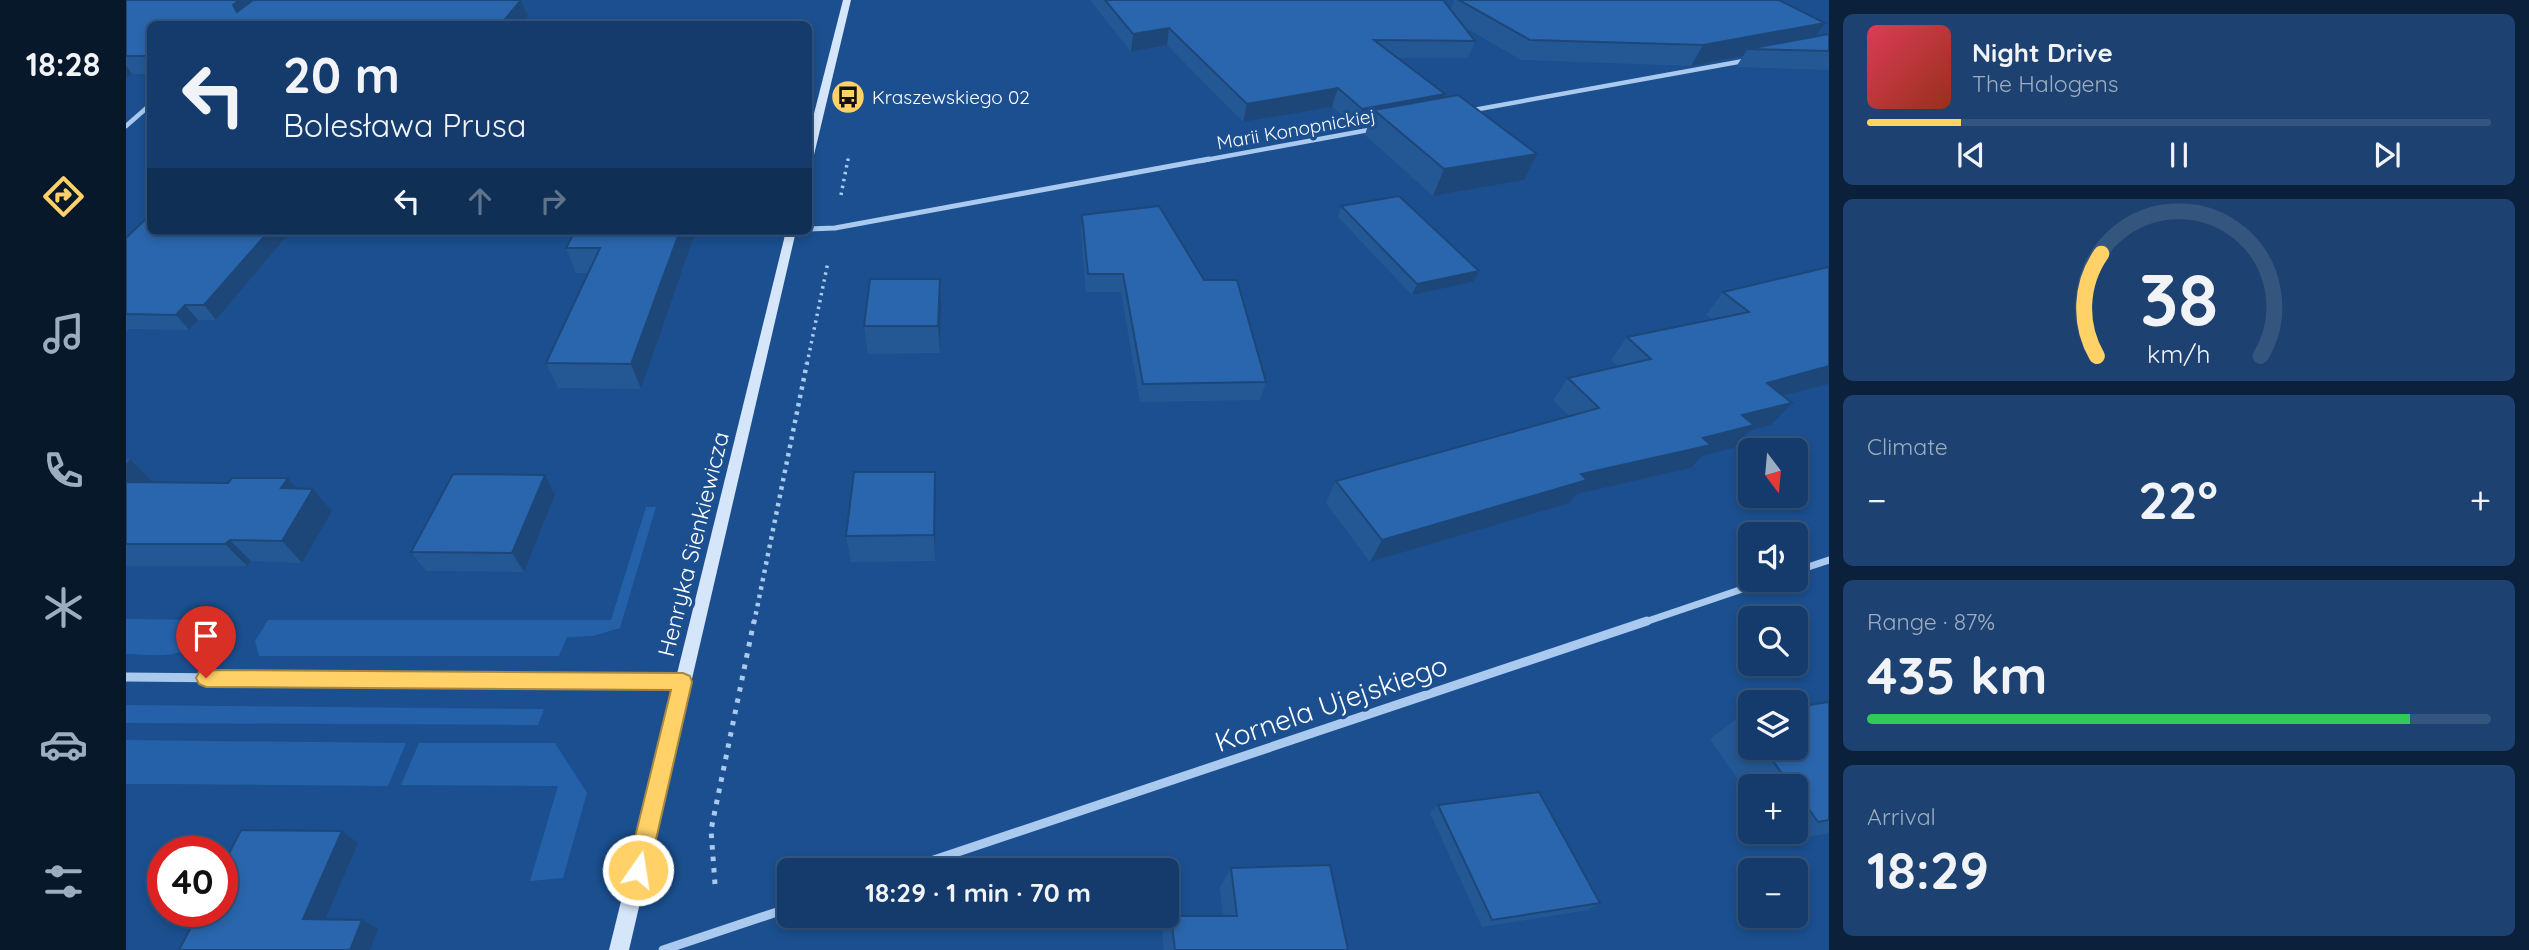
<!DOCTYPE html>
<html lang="en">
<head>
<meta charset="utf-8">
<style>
  :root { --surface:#143b6b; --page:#1d4271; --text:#f1f3f6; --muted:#9dadc1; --line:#33557e; --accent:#ffd166 }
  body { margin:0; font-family:Quicksand,sans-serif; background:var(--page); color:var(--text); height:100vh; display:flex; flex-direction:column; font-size:26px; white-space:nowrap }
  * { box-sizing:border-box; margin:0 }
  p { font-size:23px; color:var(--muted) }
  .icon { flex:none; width:38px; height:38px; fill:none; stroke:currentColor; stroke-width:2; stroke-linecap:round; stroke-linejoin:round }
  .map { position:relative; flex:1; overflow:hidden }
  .drawer { display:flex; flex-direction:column; gap:14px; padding:14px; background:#0b203b; width:700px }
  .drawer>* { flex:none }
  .banner { position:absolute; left:21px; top:21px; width:665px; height:214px; border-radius:10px; box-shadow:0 4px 10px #0003,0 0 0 2px var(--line); background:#143b6b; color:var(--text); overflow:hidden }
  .needle { width:46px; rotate:164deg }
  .fabs { position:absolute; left:1612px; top:438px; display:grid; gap:14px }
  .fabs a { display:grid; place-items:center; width:70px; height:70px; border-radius:10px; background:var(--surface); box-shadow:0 4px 10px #0003,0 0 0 2px var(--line); font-size:35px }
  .speed { position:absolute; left:21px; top:836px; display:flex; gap:14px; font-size:35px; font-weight:700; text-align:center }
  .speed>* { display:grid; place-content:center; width:91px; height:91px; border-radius:50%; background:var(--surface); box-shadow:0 4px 10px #0003,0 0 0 2px var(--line); line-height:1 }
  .speed .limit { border:10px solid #d22; background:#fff; color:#111 }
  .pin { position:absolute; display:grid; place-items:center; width:60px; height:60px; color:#fff; margin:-72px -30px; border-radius:50% 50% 50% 0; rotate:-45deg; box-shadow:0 0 7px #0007 }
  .pin .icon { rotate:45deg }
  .me { position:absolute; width:77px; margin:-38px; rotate:13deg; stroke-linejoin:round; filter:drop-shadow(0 0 5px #0008) }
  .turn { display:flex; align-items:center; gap:24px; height:147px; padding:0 21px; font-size:32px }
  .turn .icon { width:91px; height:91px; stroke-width:2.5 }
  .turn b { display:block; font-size:49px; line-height:60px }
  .lanes { display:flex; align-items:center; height:66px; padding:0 21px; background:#0003; justify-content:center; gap:35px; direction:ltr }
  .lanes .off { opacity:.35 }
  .big { font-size:52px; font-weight:700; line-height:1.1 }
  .drawer .card { flex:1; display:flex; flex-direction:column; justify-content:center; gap:10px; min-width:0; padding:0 24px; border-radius:10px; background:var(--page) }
  .drawer .dial { align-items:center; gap:0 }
  .dial svg { height:182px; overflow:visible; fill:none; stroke:var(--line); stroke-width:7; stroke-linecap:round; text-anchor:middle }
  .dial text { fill:var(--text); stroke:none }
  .song { display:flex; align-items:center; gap:21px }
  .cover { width:84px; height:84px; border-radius:10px; background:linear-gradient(135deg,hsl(350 70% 55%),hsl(10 70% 35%)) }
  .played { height:7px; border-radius:4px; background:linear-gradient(90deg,var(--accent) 15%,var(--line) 15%) }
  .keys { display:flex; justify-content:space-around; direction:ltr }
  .heat { display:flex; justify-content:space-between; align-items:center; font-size:38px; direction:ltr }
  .charge { height:10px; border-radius:5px; background:linear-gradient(90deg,#34c759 87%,var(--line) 0) }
  .trip { position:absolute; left:651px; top:858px; width:402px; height:70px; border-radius:10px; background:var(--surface); box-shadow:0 4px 10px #0003,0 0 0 2px var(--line); font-weight:700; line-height:70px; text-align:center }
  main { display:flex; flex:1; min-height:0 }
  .tabs { display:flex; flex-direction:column; width:126px; justify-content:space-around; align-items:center; background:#08182b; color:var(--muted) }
  .tabs .icon { width:49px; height:49px }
  .tabs .active { color:var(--accent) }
  .tabs b { font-size:32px; color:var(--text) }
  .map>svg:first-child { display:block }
  .green { fill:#2461a8 }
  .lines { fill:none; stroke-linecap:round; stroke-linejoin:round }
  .path-far3 { stroke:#a9c9ee; stroke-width:2.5; stroke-dasharray:2.5 3.5; stroke-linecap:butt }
  .path-far2 { stroke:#a9c9ee; stroke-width:3.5; stroke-dasharray:2.5 4.5; stroke-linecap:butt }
  .path-far1 { stroke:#a9c9ee; stroke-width:4.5; stroke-dasharray:3.5 5; stroke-linecap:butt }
  .path { stroke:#a9c9ee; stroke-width:5; stroke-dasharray:4.5 7; stroke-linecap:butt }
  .street-far3 { stroke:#a9c9ee; stroke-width:4.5 }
  .street-far2 { stroke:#a9c9ee; stroke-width:5 }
  .street-far1 { stroke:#a9c9ee; stroke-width:7 }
  .street { stroke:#a9c9ee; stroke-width:9 }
  .secondary { fill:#d6e6fa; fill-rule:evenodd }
  .wall { fill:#245895 }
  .shaded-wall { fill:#1d4779 }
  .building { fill:#2a66ad; stroke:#1d4779; stroke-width:2 }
  .route { fill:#ffd166; stroke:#a68842; stroke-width:2 }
  .labels { text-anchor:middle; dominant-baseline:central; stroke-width:7; stroke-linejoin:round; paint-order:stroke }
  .far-poi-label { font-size:19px; fill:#fff; stroke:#1b4f8f; text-anchor:start }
  .far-street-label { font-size:19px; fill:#fff; stroke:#1b4f8f }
  .street-label { font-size:23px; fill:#fff; stroke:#1b4f8f }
  .near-street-label { font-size:28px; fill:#fff; stroke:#1b4f8f }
</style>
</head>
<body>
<main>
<nav class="tabs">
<b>18:28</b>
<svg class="icon active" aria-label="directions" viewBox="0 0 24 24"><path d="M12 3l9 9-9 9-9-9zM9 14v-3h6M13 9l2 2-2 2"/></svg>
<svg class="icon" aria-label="music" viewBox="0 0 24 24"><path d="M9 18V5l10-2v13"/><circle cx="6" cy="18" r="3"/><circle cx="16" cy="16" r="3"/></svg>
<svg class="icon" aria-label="phone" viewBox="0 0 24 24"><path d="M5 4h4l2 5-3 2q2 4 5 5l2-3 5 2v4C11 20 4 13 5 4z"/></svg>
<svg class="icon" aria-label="climate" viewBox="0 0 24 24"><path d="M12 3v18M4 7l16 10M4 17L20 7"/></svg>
<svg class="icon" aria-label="car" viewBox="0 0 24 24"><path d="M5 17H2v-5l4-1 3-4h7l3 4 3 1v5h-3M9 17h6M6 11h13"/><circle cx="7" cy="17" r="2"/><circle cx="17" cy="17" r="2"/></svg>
<svg class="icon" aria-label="filters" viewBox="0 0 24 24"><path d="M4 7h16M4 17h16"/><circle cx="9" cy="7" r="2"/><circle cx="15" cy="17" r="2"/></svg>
</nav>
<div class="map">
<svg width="1703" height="950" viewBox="0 0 1703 950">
  <rect width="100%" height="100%" fill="#1b4f8f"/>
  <g class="green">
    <polygon points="520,507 530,507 494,628 467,636 441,637 433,656 133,656 129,641 142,620 485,620"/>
    <path d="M0 619 87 620C61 662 45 655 0 654Z"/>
    <polygon points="0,705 418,709 412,725 0,723"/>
    <polygon points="0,740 280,743 262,786 29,784 0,784"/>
    <polygon points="293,743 429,743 461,793 437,878 404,881 432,786 275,785"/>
  </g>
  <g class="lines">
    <polyline class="path-far3" points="722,161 723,155"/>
    <g class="path-far2">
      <polyline points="715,195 722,159"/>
      <polyline points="681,364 702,262"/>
    </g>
    <polyline class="path-far1" points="628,623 681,363"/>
    <polyline class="path" points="589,884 585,830 628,621"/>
    <g class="street-far3">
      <polyline points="1342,111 1623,60"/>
      <polyline points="0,126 24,105"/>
      <polyline points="1074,161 1248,129"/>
    </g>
    <polyline class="street-far2" points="682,229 709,228 1083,159"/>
    <g class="street-far1">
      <polyline points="1670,571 1703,560"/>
      <polyline points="1516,623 1646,579"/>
    </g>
    <g class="street">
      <polyline points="0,677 556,682"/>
      <polyline points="778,870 1521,621"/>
      <polyline points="537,950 663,908"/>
    </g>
    <g class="secondary">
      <polygon points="717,0 725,0 687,159 682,162 682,137"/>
      <polygon points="660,231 670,231 503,950 483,950"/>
    </g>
  </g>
  <g class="wall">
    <polygon points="0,0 396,0 402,16 24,24 24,74 6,74 0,78"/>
    <polygon points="964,0 1317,0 1325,10 1328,0 1653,0 1699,23 1690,36 1703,34 1703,70 1610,67 1617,56 1565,66 1395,60 1338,27 1349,41 1342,58 1272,58 1319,94 1318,97 1398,180 1307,196 1239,135 1242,125 1230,127 1206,107 1117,122 1041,45 1005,52"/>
    <polygon points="1215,206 1347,282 1286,295 1212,217"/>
    <polygon points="956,215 1140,382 1134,400 1014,402 995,292 960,292 955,233"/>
    <polygon points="24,231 157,231 160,237 90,320 72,320 63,330 3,329 0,332 0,238"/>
    <polygon points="449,231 570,231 515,389 432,388 420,363 462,273 450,273 440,248"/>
    <polygon points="1703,267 1703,384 1657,396 1645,425 1623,431 1608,448 1576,456 1565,468 1451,494 1444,503 1244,562 1200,503 1210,481 1443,416 1427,400 1442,378 1492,366 1485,360 1501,337 1586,319 1580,315 1597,292"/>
    <polygon points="815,307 814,353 742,354 738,326"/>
    <polygon points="0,459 4,459 27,482 26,483 102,483 162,478 171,489 206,511 176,563 125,561 121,566 0,566"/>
    <polygon points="429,495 398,572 300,571 285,552"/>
    <polygon points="810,499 809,561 725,562 720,536"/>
    <polygon points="1703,702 1703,833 1656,842 1648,831 1670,831 1670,786 1624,786 1624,797 1584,739 1614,716 1624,715 1624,747 1670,747"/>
    <polygon points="1312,805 1474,903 1462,910 1356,927 1304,813"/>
    <polygon points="1105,868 1222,950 1038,950 1036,933 1045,916 1097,916 1094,887"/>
  </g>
  <g class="shaded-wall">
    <polygon points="113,0 132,0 117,22 107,5"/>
    <polygon points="395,0 402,16 395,24 375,24"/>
    <polygon points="1699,23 1685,43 1622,49 1617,56 1565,66 1577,45"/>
    <polygon points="1043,28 1041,45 1005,52 1007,34"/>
    <polygon points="0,66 6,74 0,78"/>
    <polygon points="1212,88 1206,107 1117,122 1121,104"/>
    <polygon points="1319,94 1312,112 1248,110 1242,125 1230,127 1236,109"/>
    <polygon points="1411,154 1398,180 1307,196 1318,169"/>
    <polygon points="143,231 157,231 160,237 90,320 78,305"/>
    <polygon points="554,231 570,231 515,389 505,364"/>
    <polygon points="1353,271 1347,282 1286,295 1291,284"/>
    <polygon points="814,279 815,307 814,353 812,326"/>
    <polygon points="59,305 72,320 63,330 50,315"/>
    <polygon points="1703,366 1703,384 1621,405 1641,383"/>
    <polygon points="1666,403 1645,425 1623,431 1608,448 1576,456 1565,468 1451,494 1444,503 1244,562 1256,540 1455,474 1577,438 1616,415"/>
    <polygon points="4,459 27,482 9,504 0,496 0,464"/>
    <polygon points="809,472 810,499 809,561 808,535"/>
    <polygon points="419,475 429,495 398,572 386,553"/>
    <polygon points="162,478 181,500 187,489 206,511 176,563 156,541 155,488"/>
    <polygon points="104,540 125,561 121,566 99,544"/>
    <polygon points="216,831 232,843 195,929 177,919"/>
    <polygon points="236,920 252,929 244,950 224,950"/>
  </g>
  <g class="building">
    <polygon points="0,0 113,0 107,5 111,12 127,0 395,0 375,24 24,24 24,56 0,56"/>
    <polygon points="979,0 1317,0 1349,41 1248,40 1319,94 1236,109 1212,88 1121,104 1043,28 1007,34"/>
    <polygon points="1333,0 1653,0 1699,23 1577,45 1404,40"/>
    <polygon points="1703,34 1703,51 1622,49"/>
    <polygon points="1332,95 1411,154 1318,169 1248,110"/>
    <polygon points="1273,196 1353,271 1291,284 1215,206"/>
    <polygon points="1033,206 1078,280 1111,280 1140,382 1017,384 997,274 962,274 956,215"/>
    <polygon points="24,215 24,231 143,231 78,305 59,305 50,315 0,314 0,238"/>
    <polygon points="449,231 554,231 505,364 420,363 474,248 440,248"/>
    <polygon points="1703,267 1703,366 1641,383 1666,403 1616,415 1628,425 1577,438 1585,445 1455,474 1461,480 1256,540 1210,481 1473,408 1442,378 1525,359 1501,337 1623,312 1597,292"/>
    <polygon points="744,279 814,279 812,326 738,326"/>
    <polygon points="728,472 809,472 808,535 720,536"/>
    <polygon points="327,474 419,475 386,553 285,552"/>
    <polygon points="106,478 162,478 155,488 187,489 156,541 104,540 99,544 0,544 0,482 102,483"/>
    <polygon points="1703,702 1703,820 1692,822 1670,791 1670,786 1665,786 1637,747 1670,747 1670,707"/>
    <polygon points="1624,715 1624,730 1614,716"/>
    <polygon points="1413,792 1474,903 1366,920 1312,805"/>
    <polygon points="115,830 216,831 177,919 236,920 224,950 53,950 73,912 96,912 96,867"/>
    <polygon points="1204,865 1222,950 1049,950 1045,916 1111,916 1105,868"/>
  </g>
  <polygon class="route" points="80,670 557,673 564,676 566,682 523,870 520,877 512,880 505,877 501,870 545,690 80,687 73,684 70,678 73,672"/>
  <defs>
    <g id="bus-disc" transform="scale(1.75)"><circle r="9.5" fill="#ffd166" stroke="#1b4f8f"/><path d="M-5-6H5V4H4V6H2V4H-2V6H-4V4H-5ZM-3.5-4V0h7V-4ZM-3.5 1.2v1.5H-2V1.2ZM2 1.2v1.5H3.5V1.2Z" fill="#111"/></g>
  </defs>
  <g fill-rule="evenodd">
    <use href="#bus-disc" x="722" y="97"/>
  </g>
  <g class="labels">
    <g class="far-poi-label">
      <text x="746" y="97">Kraszewskiego 02</text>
    </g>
    <g class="far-street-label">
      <text transform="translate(1170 129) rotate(-10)">Marii Konopnickiej</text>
    </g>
    <g class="street-label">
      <text transform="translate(567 544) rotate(-76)">Henryka Sienkiewicza</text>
    </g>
    <g class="near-street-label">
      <text transform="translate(1205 703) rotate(-19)">Kornela Ujejskiego</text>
    </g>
  </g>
</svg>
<div class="fabs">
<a><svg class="needle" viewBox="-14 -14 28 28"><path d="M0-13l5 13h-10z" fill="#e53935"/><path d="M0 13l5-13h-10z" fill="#9dadc1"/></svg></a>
<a><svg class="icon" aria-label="sound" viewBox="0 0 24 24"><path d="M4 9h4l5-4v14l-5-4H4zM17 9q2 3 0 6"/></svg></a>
<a><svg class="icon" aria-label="search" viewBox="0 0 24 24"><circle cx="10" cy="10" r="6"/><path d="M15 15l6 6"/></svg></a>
<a><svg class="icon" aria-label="layers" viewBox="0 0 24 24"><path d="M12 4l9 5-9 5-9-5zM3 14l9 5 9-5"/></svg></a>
<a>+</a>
<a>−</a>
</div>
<div class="speed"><div class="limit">40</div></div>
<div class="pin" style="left:80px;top:678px;background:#d93025"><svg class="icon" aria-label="arrive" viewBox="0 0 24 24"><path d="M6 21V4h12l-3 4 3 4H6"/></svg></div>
<svg class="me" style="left:512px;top:870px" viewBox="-20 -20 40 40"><circle r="17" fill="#ffd166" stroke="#fff" stroke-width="3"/><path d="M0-11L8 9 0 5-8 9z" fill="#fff"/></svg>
<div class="trip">18:29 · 1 min · 70 m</div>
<div class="banner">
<div class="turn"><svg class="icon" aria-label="left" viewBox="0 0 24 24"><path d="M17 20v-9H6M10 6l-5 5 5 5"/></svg><div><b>20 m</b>Bolesława Prusa</div></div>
<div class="lanes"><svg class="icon" aria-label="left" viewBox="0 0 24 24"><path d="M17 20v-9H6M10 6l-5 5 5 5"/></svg><svg class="icon off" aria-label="ahead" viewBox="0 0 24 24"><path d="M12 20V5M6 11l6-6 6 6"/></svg><svg class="icon off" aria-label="right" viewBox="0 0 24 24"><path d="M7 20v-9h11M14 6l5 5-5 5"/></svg></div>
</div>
</div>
<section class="drawer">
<div class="card">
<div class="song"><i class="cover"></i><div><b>Night Drive</b><p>The Halogens</p></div></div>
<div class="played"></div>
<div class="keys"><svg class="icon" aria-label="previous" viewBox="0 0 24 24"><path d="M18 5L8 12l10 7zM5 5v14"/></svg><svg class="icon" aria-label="pause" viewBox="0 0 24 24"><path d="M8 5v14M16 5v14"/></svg><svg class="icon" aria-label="next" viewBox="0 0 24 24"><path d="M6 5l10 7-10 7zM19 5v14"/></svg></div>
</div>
<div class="card dial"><svg viewBox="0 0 100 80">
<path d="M14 69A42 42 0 1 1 86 69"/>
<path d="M14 69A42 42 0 0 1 16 24" stroke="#ffd166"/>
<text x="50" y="56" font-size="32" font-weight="700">38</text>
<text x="50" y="72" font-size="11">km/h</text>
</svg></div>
<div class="card"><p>Climate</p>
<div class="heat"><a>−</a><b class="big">22°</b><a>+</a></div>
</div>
<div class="card"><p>Range · 87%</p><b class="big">435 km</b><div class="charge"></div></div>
<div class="card"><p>Arrival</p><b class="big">18:29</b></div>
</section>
</main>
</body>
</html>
